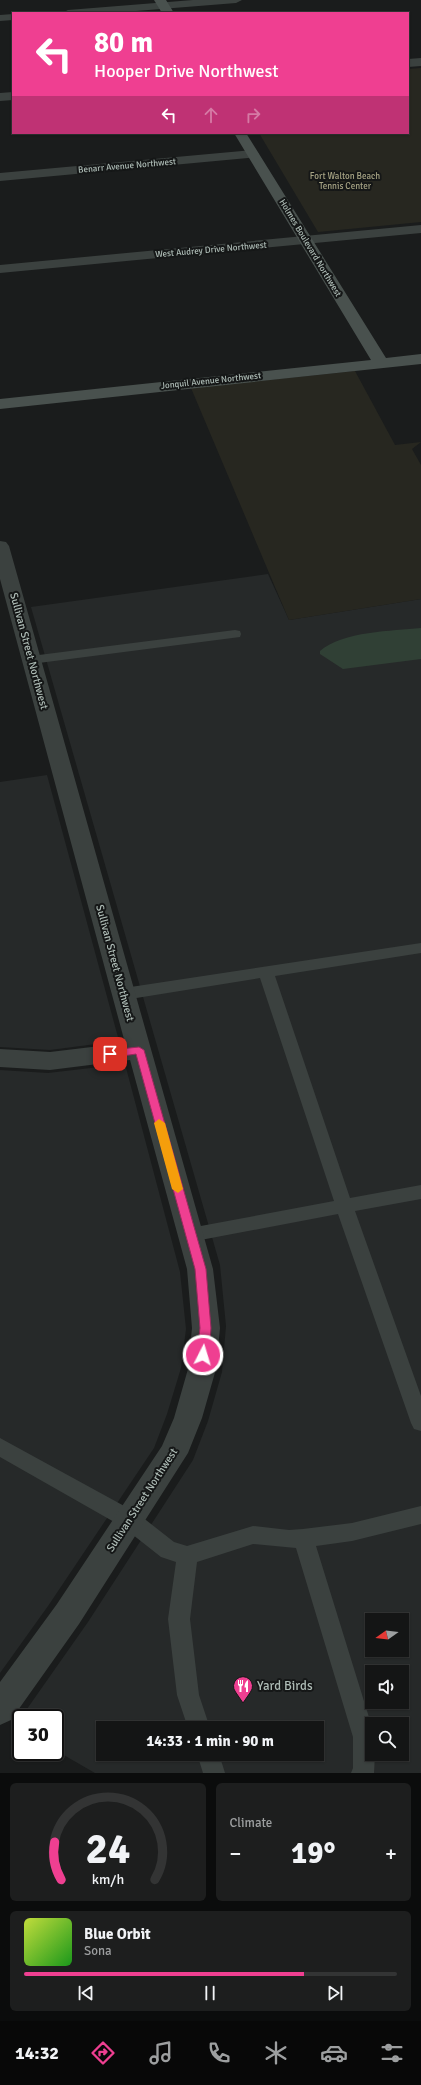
<!DOCTYPE html>
<html lang="en">
<head>
<meta charset="utf-8">
<style>
  :root { --surface:#141515; --page:#1d1e1e; --text:#f1f3f6; --muted:#9d9fa0; --line:#333434; --accent:#ef3f91 }
  body { margin:0; font-family:Signika,sans-serif; background:var(--page); color:var(--text); height:100vh; display:flex; flex-direction:column; font-size:15px; white-space:nowrap }
  * { box-sizing:border-box; margin:0 }
  p { font-size:13px; color:var(--muted) }
  .icon { flex:none; width:22px; height:22px; fill:none; stroke:currentColor; stroke-width:2; stroke-linecap:round; stroke-linejoin:round }
  .map { position:relative; height:1773px; overflow:hidden }
  .drawer { display:flex; flex-direction:column; gap:10px; padding:10px; background:#0b0c0c; flex:1 }
  .drawer>* { flex:none }
  .top-card { position:absolute; left:12px; top:12px; width:397px; height:122px; border-radius:0px; box-shadow:0 1px 3px #0004,0 0 0 1px var(--line); background:#ef3f91; color:#fff; overflow:hidden }
  .needle { width:26px; rotate:256deg }
  .fabs { position:absolute; left:365px; top:1613px; display:grid; gap:8px }
  .fabs a { display:grid; place-items:center; width:44px; height:44px; border-radius:0px; background:var(--surface); box-shadow:0 1px 3px #0004,0 0 0 1px var(--line); font-size:20px }
  .speed { position:absolute; left:12px; top:1709px; display:flex; gap:8px; font-size:20px; font-weight:700; text-align:center }
  .speed>* { display:grid; place-content:center; width:52px; height:52px; border-radius:50%; background:var(--surface); box-shadow:0 1px 3px #0004,0 0 0 1px var(--line); line-height:1 }
  .speed .limit { border:2px solid #111; border-radius:6px; background:#fff; color:#111 }
  .pin { position:absolute; display:grid; place-items:center; width:34px; height:34px; color:#fff; margin:-17px; border-radius:8px; box-shadow:0 2px 6px #0006 }
  .me { position:absolute; width:44px; margin:-22px; rotate:5deg; stroke-linejoin:round; filter:drop-shadow(0 0 3px #0008) }
  .turn { display:flex; align-items:center; gap:14px; height:84px; padding:0 16px; font-size:18px }
  .turn .icon { width:52px; height:52px; stroke-width:2.5 }
  .turn b { display:block; font-size:28px; line-height:34px }
  .lanes { display:flex; align-items:center; height:38px; padding:0 16px; background:#0003; justify-content:center; gap:20px; direction:ltr }
  .lanes .off { opacity:.35 }
  .big { font-size:30px; font-weight:700; line-height:1.1 }
  .drawer .card { flex:1; display:flex; flex-direction:column; justify-content:center; gap:6px; min-width:0; padding:0 14px; border-radius:6px; background:var(--page) }
  .drawer .dial { align-items:center; gap:0 }
  .dial svg { height:104px; overflow:visible; fill:none; stroke:var(--line); stroke-width:7; stroke-linecap:round; text-anchor:middle }
  .dial text { fill:var(--text); stroke:none }
  .song { display:flex; align-items:center; gap:12px }
  .cover { width:48px; height:48px; border-radius:6px; background:linear-gradient(135deg,hsl(70 70% 55%),hsl(120 70% 35%)) }
  .played { height:4px; border-radius:2px; background:linear-gradient(90deg,var(--accent) 75%,var(--line) 75%) }
  .keys { display:flex; justify-content:space-around; direction:ltr }
  .heat { display:flex; justify-content:space-between; align-items:center; font-size:22px; direction:ltr }
  .drawer .tiles { flex:1; display:grid; gap:10px; grid-template-columns:1fr 1fr }
  .card:last-child { grid-column:span 2 }
  .trip { position:absolute; left:96px; top:1721px; width:228px; height:40px; border-radius:0px; background:var(--surface); box-shadow:0 1px 3px #0004,0 0 0 1px var(--line); font-weight:700; line-height:40px; text-align:center }
  .menu { display:flex; height:64px; justify-content:space-around; align-items:center; background:#080808; color:var(--muted) }
  .menu .icon { width:28px; height:28px }
  .menu .selected { color:var(--accent) }
  .menu b { font-size:18px; color:var(--text) }
  .map>svg:first-child { display:block }
  .built { fill:#262929; fill-rule:evenodd }
  .green { fill:#272720 }
  .water { fill:#304035 }
  .lines { fill:none; stroke-linecap:round; stroke-linejoin:round }
  .lane { fill:#3b413f; fill-rule:evenodd }
  .street { fill:#3b413f; fill-rule:evenodd }
  .secondary { fill:#49514e; fill-rule:evenodd }
  .route { fill:#ef3f91; stroke:#9b295e }
  .slow { fill:#f59e0b }
  .labels { text-anchor:middle; dominant-baseline:central; stroke-width:4; stroke-linejoin:round; paint-order:stroke }
  .far-street-label { font-size:9px; fill:#adbbb5; stroke:#151717 }
  .far-park-label { font-size:9px; fill:#a6a384; stroke:#151717 }
  .street-label { font-size:11px; fill:#adbbb5; stroke:#151717 }
  .near-poi-label { font-size:13px; fill:#adbbb5; stroke:#151717; text-anchor:start }
</style>
</head>
<body>
<div class="map">
<svg width="421" height="1773" viewBox="0 0 421 1773">
  <rect width="100%" height="100%" fill="#1a1c1c"/>
  <g class="built">
    <path d="M268 574 289 620 421 599V1773H95L55 1750V1718H21V1730L15 1726 88 1622 193 1460 208 1421 222 1372 226 1326 220 1265 31 607ZM372 1620H402V1650H372ZM372 1672H402V1702H372ZM372 1724H402V1754H372ZM103 1728H317V1754H103Z"/>
    <polygon points="47,775 119,1041 50,1050 0,1047 0,782"/>
    <polygon points="125,1064 180,1272 186,1329 181,1368 167,1414 154,1448 48,1606 0,1673 0,1070 48,1073"/>
  </g>
  <g class="green">
    <polygon points="421,68 421,222 318,232 259,133 408,133 408,69"/>
    <polygon points="355,371 395,445 421,442 412,449 421,465 421,599 289,620 191,388"/>
  </g>
  <path class="water" d="M421 628V659L343 669 320 654V651C343 631 392 631 421 628Z"/>
  <g class="lines">
    <g class="lane">
      <polygon points="235,630 240,631 241,634 240,637 31,664 24,660 31,656"/>
      <polygon points="421,943 421,953 275,976 350,1198 421,1185 421,1199 355,1211 421,1396 421,1431 414,1429 411,1423 338,1214 190,1242 184,1240 181,1235 184,1230 190,1228 334,1201 260,978 124,1000 118,998 116,994 118,990 124,988"/>
      <polygon points="0,1438 137,1513 174,1542 187,1546 253,1526 289,1530 303,1529 352,1523 421,1506 421,1524 352,1541 316,1546 372,1727 372,1754 375,1754 374,1773 351,1773 353,1768 353,1737 296,1548 253,1544 197,1562 190,1619 199,1695 210,1728 188,1728 177,1695 168,1619 176,1562 161,1557 123,1527 0,1457"/>
      <polygon points="197,1754 219,1754 225,1773 203,1773"/>
    </g>
    <g class="street">
      <polygon points="193,0 242,0 236,3 111,13 62,13 68,10"/>
      <polygon points="13,14 13,20 0,21 0,15"/>
      <polygon points="421,58 421,66 408,67 408,59"/>
      <polygon points="13,92 13,100 0,101 0,93"/>
      <polygon points="253,150 259,154 258,157 0,181 0,173"/>
      <polygon points="421,225 421,233 0,273 0,265"/>
      <polygon points="0,541 6,542 9,546 213,1269 220,1328 216,1369 202,1418 188,1453 79,1624 11,1720 0,1725 0,1682 57,1604 162,1446 174,1418 188,1369 192,1328 187,1269 130,1060 50,1070 0,1067 0,1049 50,1052 125,1043 0,579"/>
    </g>
    <g class="secondary">
      <polygon points="154,0 166,0 174,13 162,13"/>
      <polygon points="234,133 246,133 386,358 421,354 421,364 0,409 0,399 371,360"/>
    </g>
  </g>
  <polygon class="route" points="139,1047 144,1050 206,1269 211,1328 209,1355 207,1359 199,1359 197,1355 200,1328 195,1269 136,1054 110,1058 105,1054 110,1050"/>
  <polygon class="slow" points="159,1119 165,1123 183,1189 178,1193 172,1189 154,1123"/>
  <defs>
    <g id="restaurant-pin" transform="scale(1)"><path d="M0 17L-7.5 6A9.5 9.5 0 1 1 7.5 6Z" fill="#ef3f91" stroke="#151717"/><path d="M-5-6h1v4h1v-4h1v4h1v-4h1v5L-1.5 .5V6h-2V.5L-5-1ZM5-6V6H3V1.5H1.5Q1.5-4 5-6Z" fill="#fff"/></g>
  </defs>
  <g fill-rule="evenodd">
    <use href="#restaurant-pin" x="243" y="1686"/>
  </g>
  <g class="labels">
    <g class="far-street-label">
      <text transform="translate(127 166) rotate(-5)">Benarr Avenue Northwest</text>
      <text transform="translate(310 248) rotate(59)">Holmes Boulevard Northwest</text>
      <text transform="translate(211 250) rotate(-5)">West Audrey Drive Northwest</text>
      <text transform="translate(211 381) rotate(-6)">Jonquil Avenue Northwest</text>
    </g>
    <g class="far-park-label">
      <text x="345" y="176">Fort Walton Beach<tspan x="345" dy="10">Tennis Center</tspan></text>
    </g>
    <g class="street-label">
      <text transform="translate(29 651) rotate(75)">Sullivan Street Northwest</text>
      <text transform="translate(115 963) rotate(75)">Sullivan Street Northwest</text>
      <text transform="translate(142 1500) rotate(-57)">Sullivan Street Northwest</text>
    </g>
    <g class="near-poi-label">
      <text x="257" y="1686">Yard Birds</text>
    </g>
  </g>
</svg>
<div class="fabs">
<a><svg class="needle" viewBox="-14 -14 28 28"><path d="M0-13l5 13h-10z" fill="#e53935"/><path d="M0 13l5-13h-10z" fill="#9d9fa0"/></svg></a>
<a><svg class="icon" aria-label="sound" viewBox="0 0 24 24"><path d="M4 9h4l5-4v14l-5-4H4zM17 9q2 3 0 6"/></svg></a>
<a><svg class="icon" aria-label="search" viewBox="0 0 24 24"><circle cx="10" cy="10" r="6"/><path d="M15 15l6 6"/></svg></a>
</div>
<div class="speed"><div class="limit">30</div></div>
<div class="pin" style="left:110px;top:1054px;background:#d93025"><svg class="icon" aria-label="arrive" viewBox="0 0 24 24"><path d="M6 21V4h12l-3 4 3 4H6"/></svg></div>
<svg class="me" style="left:203px;top:1355px" viewBox="-20 -20 40 40"><circle r="17" fill="#ef3f91" stroke="#fff" stroke-width="3"/><path d="M0-11L8 9 0 5-8 9z" fill="#fff"/></svg>
<div class="trip">14:33 · 1 min · 90 m</div>
<div class="top-card">
<div class="turn"><svg class="icon" aria-label="left" viewBox="0 0 24 24"><path d="M17 20v-9H6M10 6l-5 5 5 5"/></svg><div><b>80 m</b>Hooper Drive Northwest</div></div>
<div class="lanes"><svg class="icon" aria-label="left" viewBox="0 0 24 24"><path d="M17 20v-9H6M10 6l-5 5 5 5"/></svg><svg class="icon off" aria-label="ahead" viewBox="0 0 24 24"><path d="M12 20V5M6 11l6-6 6 6"/></svg><svg class="icon off" aria-label="right" viewBox="0 0 24 24"><path d="M7 20v-9h11M14 6l5 5-5 5"/></svg></div>
</div>
</div>
<section class="drawer">
<div class="tiles">
<div class="card dial"><svg viewBox="0 0 100 80">
<path d="M14 69A42 42 0 1 1 86 69"/>
<path d="M14 69A42 42 0 0 1 9 40" stroke="#ef3f91"/>
<text x="50" y="56" font-size="32" font-weight="700">24</text>
<text x="50" y="72" font-size="11">km/h</text>
</svg></div>
<div class="card"><p>Climate</p>
<div class="heat"><a>−</a><b class="big">19°</b><a>+</a></div>
</div>
<div class="card">
<div class="song"><i class="cover"></i><div><b>Blue Orbit</b><p>Sona</p></div></div>
<div class="played"></div>
<div class="keys"><svg class="icon" aria-label="previous" viewBox="0 0 24 24"><path d="M18 5L8 12l10 7zM5 5v14"/></svg><svg class="icon" aria-label="pause" viewBox="0 0 24 24"><path d="M8 5v14M16 5v14"/></svg><svg class="icon" aria-label="next" viewBox="0 0 24 24"><path d="M6 5l10 7-10 7zM19 5v14"/></svg></div>
</div>
</div>
</section>
<nav class="menu">
<b>14:32</b>
<svg class="icon selected" aria-label="directions" viewBox="0 0 24 24"><path d="M12 3l9 9-9 9-9-9zM9 14v-3h6M13 9l2 2-2 2"/></svg>
<svg class="icon" aria-label="music" viewBox="0 0 24 24"><path d="M9 18V5l10-2v13"/><circle cx="6" cy="18" r="3"/><circle cx="16" cy="16" r="3"/></svg>
<svg class="icon" aria-label="phone" viewBox="0 0 24 24"><path d="M5 4h4l2 5-3 2q2 4 5 5l2-3 5 2v4C11 20 4 13 5 4z"/></svg>
<svg class="icon" aria-label="climate" viewBox="0 0 24 24"><path d="M12 3v18M4 7l16 10M4 17L20 7"/></svg>
<svg class="icon" aria-label="car" viewBox="0 0 24 24"><path d="M5 17H2v-5l4-1 3-4h7l3 4 3 1v5h-3M9 17h6M6 11h13"/><circle cx="7" cy="17" r="2"/><circle cx="17" cy="17" r="2"/></svg>
<svg class="icon" aria-label="filters" viewBox="0 0 24 24"><path d="M4 7h16M4 17h16"/><circle cx="9" cy="7" r="2"/><circle cx="15" cy="17" r="2"/></svg>
</nav>
</body>
</html>
